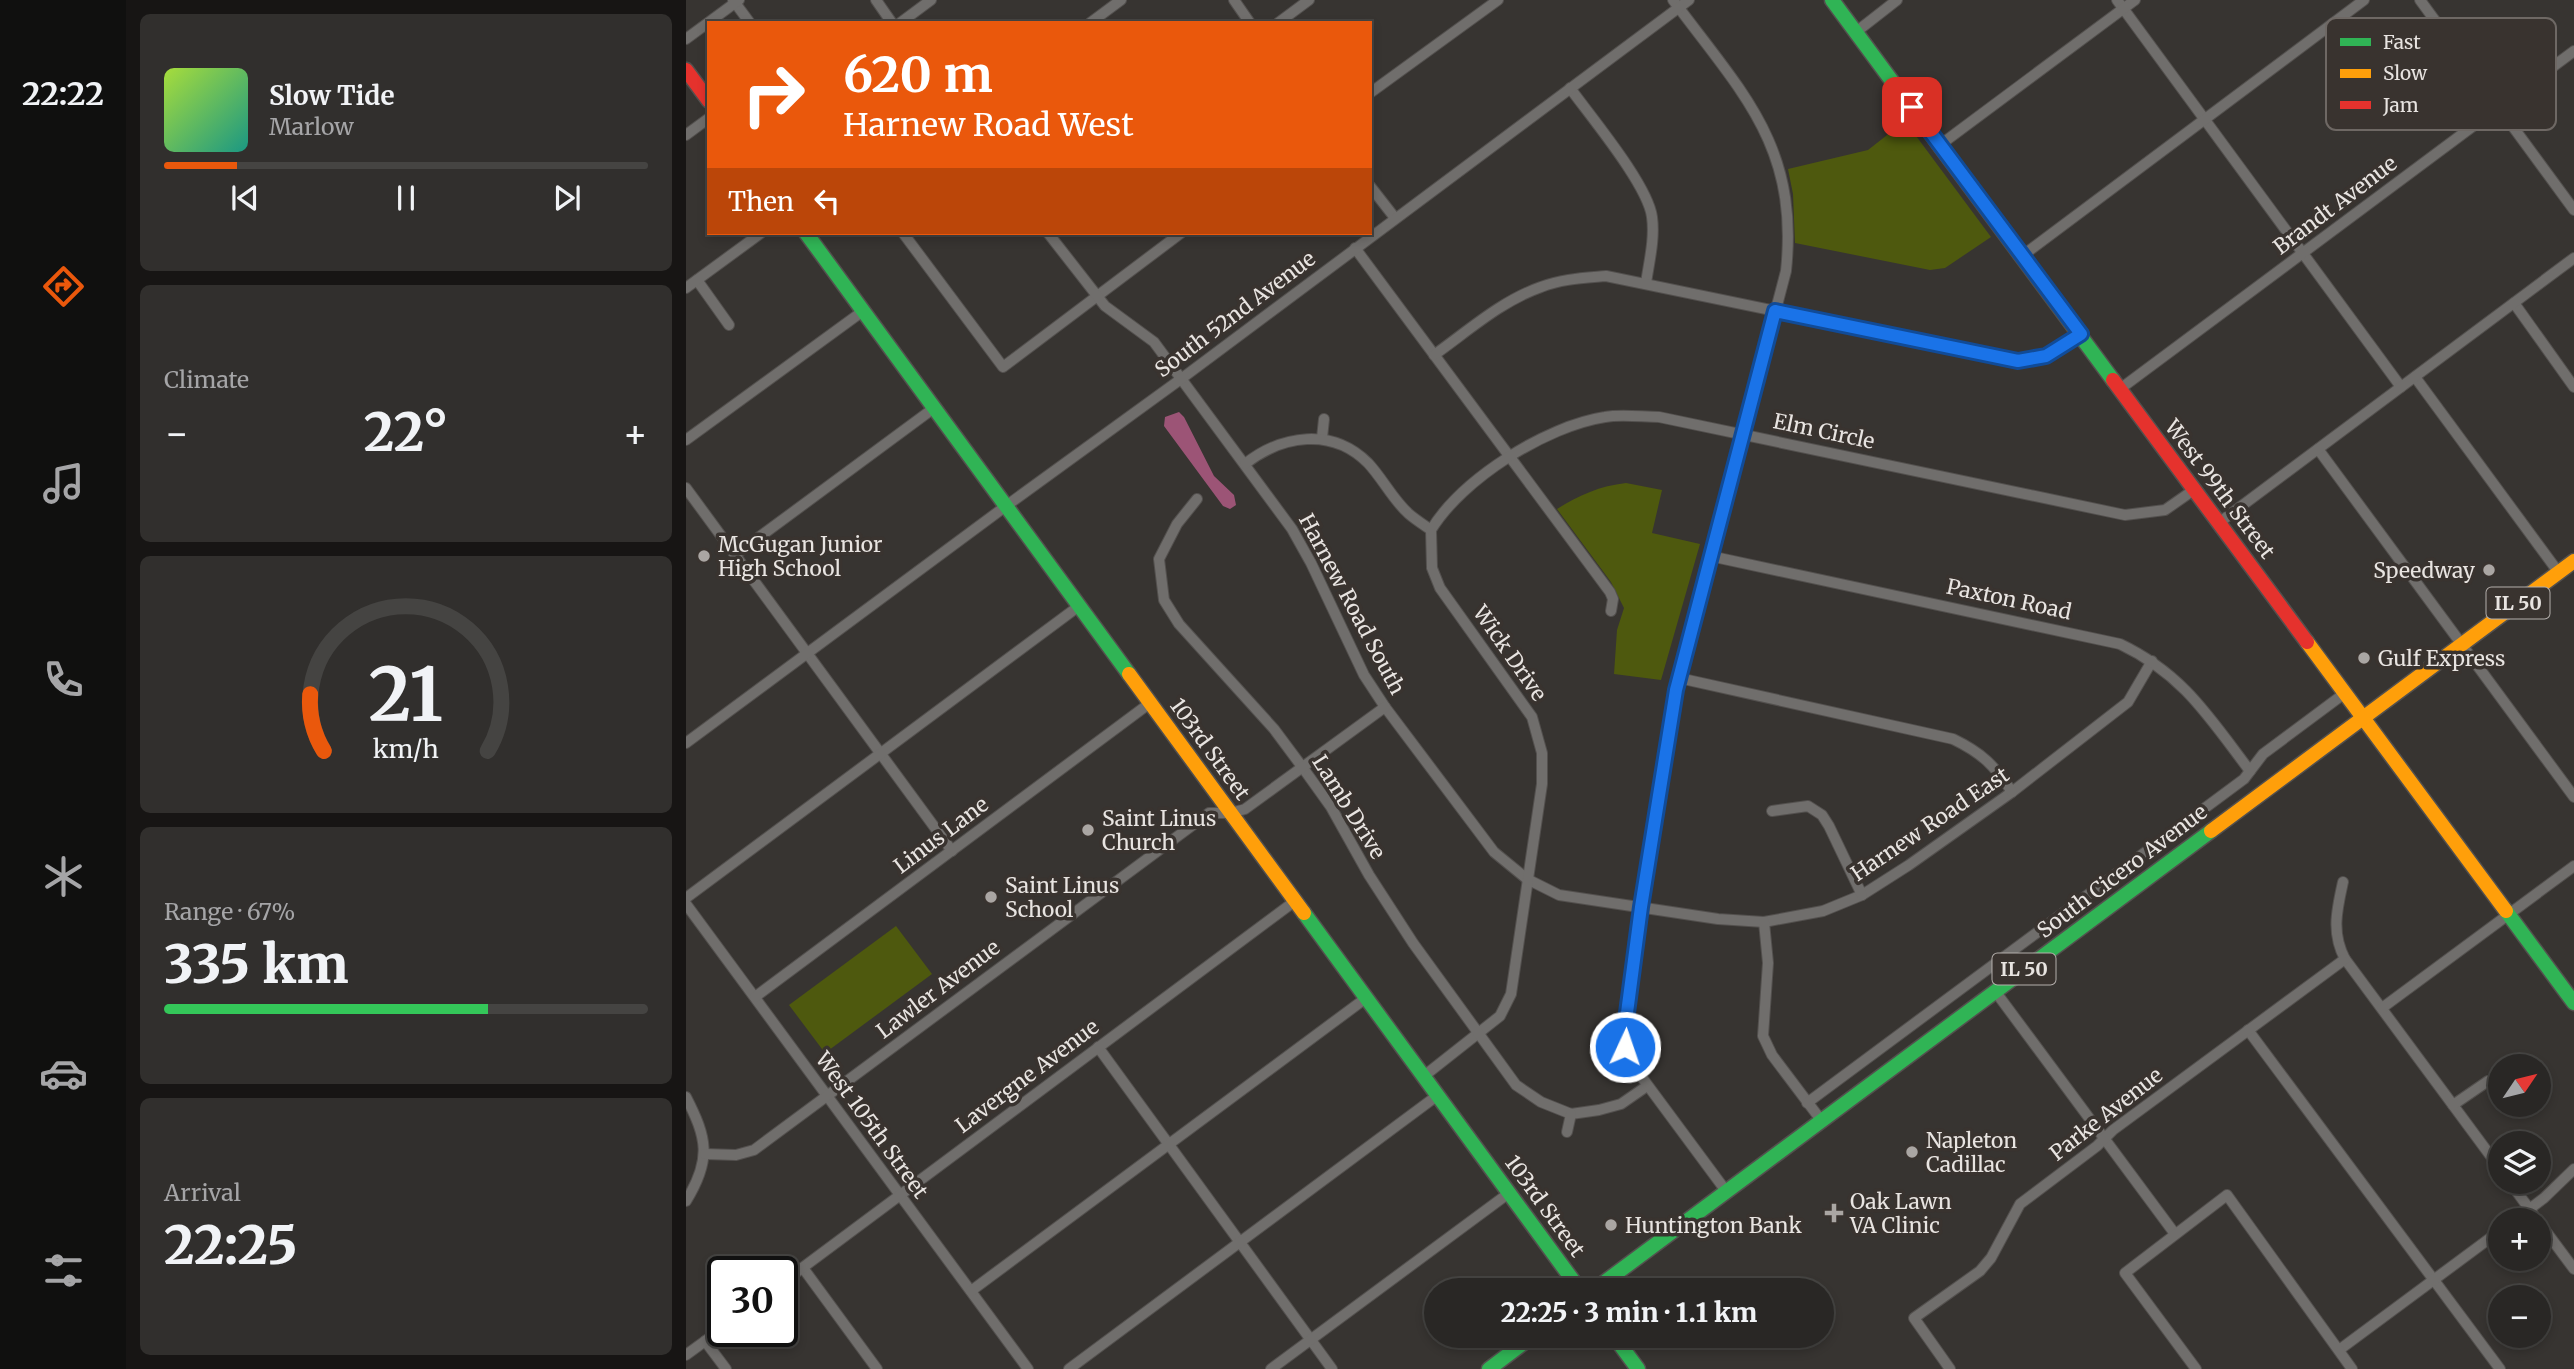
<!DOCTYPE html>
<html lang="en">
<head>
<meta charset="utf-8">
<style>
  :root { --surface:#292725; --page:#312f2d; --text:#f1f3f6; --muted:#a5a5a7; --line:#454442; --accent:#ea580c }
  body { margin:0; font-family:Merriweather,serif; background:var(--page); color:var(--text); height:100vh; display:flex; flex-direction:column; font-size:26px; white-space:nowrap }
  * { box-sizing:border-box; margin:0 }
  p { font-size:23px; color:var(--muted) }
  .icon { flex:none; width:38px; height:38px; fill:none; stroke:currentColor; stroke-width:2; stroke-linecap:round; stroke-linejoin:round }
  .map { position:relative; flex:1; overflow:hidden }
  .details { display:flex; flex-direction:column; gap:14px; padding:14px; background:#171514; width:560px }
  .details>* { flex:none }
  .guide { position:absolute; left:21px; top:21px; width:665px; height:214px; border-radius:0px; box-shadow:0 4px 10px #0003,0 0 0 2px var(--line); background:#ea580c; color:#fff; overflow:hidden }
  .needle { width:46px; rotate:55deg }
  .controls { position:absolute; left:1802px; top:1054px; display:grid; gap:14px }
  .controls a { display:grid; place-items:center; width:63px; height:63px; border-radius:50%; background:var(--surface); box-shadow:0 4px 10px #0003,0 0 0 2px var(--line); font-size:35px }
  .speed { position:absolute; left:21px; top:1256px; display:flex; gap:14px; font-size:35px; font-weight:700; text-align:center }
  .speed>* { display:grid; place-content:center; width:91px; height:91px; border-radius:50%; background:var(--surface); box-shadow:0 4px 10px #0003,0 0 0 2px var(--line); line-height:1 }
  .speed .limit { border:4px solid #111; border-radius:10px; background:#fff; color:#111 }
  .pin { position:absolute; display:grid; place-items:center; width:60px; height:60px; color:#fff; margin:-30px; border-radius:14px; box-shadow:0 4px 10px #0006 }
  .me { position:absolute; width:77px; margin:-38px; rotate:3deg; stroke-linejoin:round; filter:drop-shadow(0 0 5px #0008) }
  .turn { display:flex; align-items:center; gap:24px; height:147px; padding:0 21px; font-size:32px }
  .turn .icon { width:91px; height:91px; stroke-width:2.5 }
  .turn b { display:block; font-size:49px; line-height:60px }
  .then { display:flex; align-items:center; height:66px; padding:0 21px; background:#0003; gap:14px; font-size:26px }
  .big { font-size:52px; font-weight:800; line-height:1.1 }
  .details .widget { flex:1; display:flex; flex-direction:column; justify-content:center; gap:10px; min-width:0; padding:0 24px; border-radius:10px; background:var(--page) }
  .details .dial { align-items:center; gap:0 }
  .dial svg { height:182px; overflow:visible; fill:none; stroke:var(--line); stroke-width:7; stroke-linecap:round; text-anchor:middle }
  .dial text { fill:var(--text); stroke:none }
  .song { display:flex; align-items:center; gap:21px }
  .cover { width:84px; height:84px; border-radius:10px; background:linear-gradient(135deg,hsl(80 70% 55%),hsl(170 70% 35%)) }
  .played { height:7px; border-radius:4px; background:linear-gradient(90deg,var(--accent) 15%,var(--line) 15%) }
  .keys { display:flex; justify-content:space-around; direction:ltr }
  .heat { display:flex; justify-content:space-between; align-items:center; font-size:38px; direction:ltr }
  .charge { height:10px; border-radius:5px; background:linear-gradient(90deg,#34c759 67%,var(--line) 0) }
  .trip { position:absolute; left:738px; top:1278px; width:410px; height:70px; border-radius:35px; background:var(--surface); box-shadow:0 4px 10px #0003,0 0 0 2px var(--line); font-weight:800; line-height:70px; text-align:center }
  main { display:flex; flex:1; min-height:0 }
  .menu { display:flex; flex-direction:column; width:126px; justify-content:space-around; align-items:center; background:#10100f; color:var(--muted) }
  .menu .icon { width:49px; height:49px }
  .menu .active { color:var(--accent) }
  .menu b { font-size:32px; color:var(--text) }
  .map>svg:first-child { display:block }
  .green { fill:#4e590e }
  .water { fill:#9c5476 }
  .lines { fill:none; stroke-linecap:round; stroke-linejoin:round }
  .street-casing { stroke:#53504e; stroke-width:12 }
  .fast-casing { stroke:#53504e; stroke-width:17 }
  .slow-casing { stroke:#53504e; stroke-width:17 }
  .jam-casing { stroke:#53504e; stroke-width:17 }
  .street { stroke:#706e6c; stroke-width:10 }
  .fast { stroke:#30b455; stroke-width:14 }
  .slow { stroke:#ff9f0a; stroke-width:14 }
  .jam { stroke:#e5322d; stroke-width:14 }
  .route-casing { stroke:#114b97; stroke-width:18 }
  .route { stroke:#1a73e8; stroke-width:12 }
  .poi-dot { fill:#aaa6a3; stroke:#39332f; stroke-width:2.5 }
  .labels { text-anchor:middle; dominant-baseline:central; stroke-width:7; stroke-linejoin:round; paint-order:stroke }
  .shield { fill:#39332f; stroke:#b4afac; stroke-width:2 }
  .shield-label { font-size:19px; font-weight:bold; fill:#e8e4e1 }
  .street-label { font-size:21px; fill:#e8e4e1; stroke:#39332f }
  .poi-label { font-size:21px; fill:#e8e4e1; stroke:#39332f; text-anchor:start }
  .key { fill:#39332f; stroke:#6e6864; stroke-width:2 }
  .key-label { font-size:19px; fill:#e8e4e1 }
</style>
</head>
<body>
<main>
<nav class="menu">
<b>22:22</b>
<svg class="icon active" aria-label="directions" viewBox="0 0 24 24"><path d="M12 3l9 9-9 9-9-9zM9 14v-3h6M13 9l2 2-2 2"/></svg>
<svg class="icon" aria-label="music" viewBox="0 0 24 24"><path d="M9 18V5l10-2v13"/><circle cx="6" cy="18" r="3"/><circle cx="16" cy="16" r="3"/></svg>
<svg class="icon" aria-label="phone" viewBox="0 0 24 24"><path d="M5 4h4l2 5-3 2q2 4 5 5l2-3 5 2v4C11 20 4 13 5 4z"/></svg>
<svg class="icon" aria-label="climate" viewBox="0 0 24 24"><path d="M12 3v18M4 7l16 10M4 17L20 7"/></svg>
<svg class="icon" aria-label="car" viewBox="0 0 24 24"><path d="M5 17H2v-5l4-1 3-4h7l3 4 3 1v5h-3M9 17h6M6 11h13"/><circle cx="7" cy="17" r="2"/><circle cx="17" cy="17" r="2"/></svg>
<svg class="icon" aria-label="filters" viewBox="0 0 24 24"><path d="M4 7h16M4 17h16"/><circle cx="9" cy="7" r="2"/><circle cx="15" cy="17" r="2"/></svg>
</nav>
<section class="details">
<div class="widget">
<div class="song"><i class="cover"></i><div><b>Slow Tide</b><p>Marlow</p></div></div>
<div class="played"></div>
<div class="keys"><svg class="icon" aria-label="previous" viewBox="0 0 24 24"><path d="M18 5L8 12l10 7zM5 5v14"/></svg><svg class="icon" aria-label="pause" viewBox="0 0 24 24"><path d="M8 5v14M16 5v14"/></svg><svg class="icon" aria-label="next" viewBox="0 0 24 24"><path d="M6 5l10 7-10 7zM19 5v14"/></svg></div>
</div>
<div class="widget"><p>Climate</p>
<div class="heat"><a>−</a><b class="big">22°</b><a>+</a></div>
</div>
<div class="widget dial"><svg viewBox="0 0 100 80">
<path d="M14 69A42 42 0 1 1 86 69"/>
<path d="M14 69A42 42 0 0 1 8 44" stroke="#ea580c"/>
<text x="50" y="56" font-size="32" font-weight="700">21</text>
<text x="50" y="72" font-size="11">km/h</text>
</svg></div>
<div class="widget"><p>Range · 67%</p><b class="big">335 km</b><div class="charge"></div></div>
<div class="widget"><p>Arrival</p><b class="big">22:25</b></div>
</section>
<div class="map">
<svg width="1888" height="1369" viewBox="0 0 1888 1369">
  <rect width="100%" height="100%" fill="#373431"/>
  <g class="green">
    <polygon points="1219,121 1305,237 1259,268 1244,270 1109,243 1107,194 1102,169 1182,150"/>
    <path d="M940 483 976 490 966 533 1014 544 975 680 928 674 931 630 938 608 925 582 871 509C893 495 914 486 940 483Z"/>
    <polygon points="210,926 246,974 139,1053 103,1005"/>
  </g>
  <polygon class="water" points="493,412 498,417 528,476 548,495 550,505 544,509 537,506 478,426 479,417"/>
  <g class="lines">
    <g class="street-casing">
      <g id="street">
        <polyline points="47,0 64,23"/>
        <polyline points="190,0 206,23"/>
        <polyline points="548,0 564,23"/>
        <path d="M987 0C1057 94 1113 146 1100 271L990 690 939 1028V1047L946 1064 1040 1191"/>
        <polyline points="1431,0 1715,387"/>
        <polyline points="1734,0 1888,210"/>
        <polyline points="214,23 245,0"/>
        <polyline points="404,23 435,0"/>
        <polyline points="592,23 623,0"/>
        <polyline points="1170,32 1211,0"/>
        <polyline points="0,39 53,0"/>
        <path d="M884 88C905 117 962 185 966 217 969 239 963 262 960 283"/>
        <polyline points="684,93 812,0"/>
        <polyline points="0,135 23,118"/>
        <polyline points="1254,145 1449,0"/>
        <polyline points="684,186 709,218"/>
        <polyline points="217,233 317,367 495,233"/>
        <polyline points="362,233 419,306 468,342 606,529 625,563 678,675 699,707 808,852 841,879 873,895 1032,919 1078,922 1137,911 1176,895 1223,865 1326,792 1442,702 1466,661"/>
        <polyline points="669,248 924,592 927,599 925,611"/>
        <polyline points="1336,256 1678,0"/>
        <polyline points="11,280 43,325"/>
        <polyline points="0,288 75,233"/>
        <polyline points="1828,303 1888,387"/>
        <path d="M748 355C782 331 815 301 855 287 875 279 898 278 920 276L1332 361 1360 356 1395 334"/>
        <polyline points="1729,377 1873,573"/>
        <polyline points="1434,389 1888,51"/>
        <polyline points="636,438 638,419"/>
        <polyline points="0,440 177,311"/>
        <polyline points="1632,449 1888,797"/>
        <path d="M559 464C596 435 646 427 682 463 697 479 707 500 723 514 730 520 738 525 745 530L746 568 754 588 846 717 856 753V784L825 994 814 1016 738 1076"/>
        <polyline points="0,488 266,851"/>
        <polyline points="511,499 491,524 473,559 478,600 493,624 588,729 617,768 645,807 683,875 727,943 830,1085 855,1102 885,1114 913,1110 935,1104 961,1086"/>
        <polyline points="1534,522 1888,258"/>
        <path d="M745 530C776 479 860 426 919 417 936 414 956 417 973 417L1439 515 1479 510 1509 489"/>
        <polyline points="49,555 248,408"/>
        <path d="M1024 556 1434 644C1497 674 1523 717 1564 771"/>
        <path d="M993 678 1267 739C1296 753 1308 765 1326 792"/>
        <polyline points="0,743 320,506 495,379 1003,0"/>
        <polyline points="1086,811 1122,806 1136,815 1143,826 1176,895"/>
        <path d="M1657 882C1651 909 1645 933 1659 959L1815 1170"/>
        <polyline points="0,898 393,606"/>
        <polyline points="0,904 342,1369"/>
        <polyline points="1078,922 1082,963 1077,1036 1086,1055 1135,1120"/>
        <polyline points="1309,991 1489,1234"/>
        <polyline points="69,997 464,703"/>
        <polyline points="1696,1008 1888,866"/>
        <polyline points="1562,1030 1814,1369"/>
        <polyline points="412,1047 646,1369"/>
        <path d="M0 1097C21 1138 26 1159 0 1201"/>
        <polyline points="1121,1103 1558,779 1577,754 1659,693"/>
        <polyline points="1767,1105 1802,1081"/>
        <polyline points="881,1132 885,1114"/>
        <polyline points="19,1154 50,1155 68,1150 523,813 545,813 559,809 699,707"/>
        <polyline points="1823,1181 1847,1214"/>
        <polyline points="1829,1220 1858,1198 1888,1169"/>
        <polyline points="1853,1222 1888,1269"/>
        <polyline points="117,1268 191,1369"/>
        <polyline points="96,1283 609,901"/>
        <polyline points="285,1291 680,998"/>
        <polyline points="19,1341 40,1369"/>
        <polyline points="1653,1350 1815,1230"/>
        <polyline points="0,1355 37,1328"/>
        <polyline points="383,1369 752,1095"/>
        <polyline points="585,1369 823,1193"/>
        <polyline points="1264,1369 1228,1318 1294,1271 1305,1258 1334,1204 1411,1146 1427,1130 1659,959"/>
        <polyline points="1510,1369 1439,1273 1541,1195 1666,1369"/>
      </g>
    </g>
    <g class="fast-casing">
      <g id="fast">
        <polyline points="1146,0 1427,380"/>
        <polyline points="120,233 443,674"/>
        <polyline points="1820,911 1888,1003"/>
        <polyline points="618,913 894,1290"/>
        <polyline points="908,1290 1525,831"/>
        <polyline points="927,1335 952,1369"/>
        <polyline points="803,1369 848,1335"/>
      </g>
    </g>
    <g class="slow-casing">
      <g id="slow">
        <polyline points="1621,642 1820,911"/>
        <polyline points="443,674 618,913"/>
        <polyline points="1525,831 1888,561"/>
      </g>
    </g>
    <g class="jam-casing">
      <g id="jam">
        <polyline points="0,70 23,101"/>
        <polyline points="1427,380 1621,642"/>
      </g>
    </g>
    <use href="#street" class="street"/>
    <use href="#fast" class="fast"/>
    <use href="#slow" class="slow"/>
    <use href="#jam" class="jam"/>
  </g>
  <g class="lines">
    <g class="route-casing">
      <polyline id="route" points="939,1047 939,1028 955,907 990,690 1089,311 1332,361 1360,356 1395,334 1226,107"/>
    </g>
    <use href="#route" class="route"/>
  </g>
  <g class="poi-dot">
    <circle cx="18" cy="556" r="7"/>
    <circle cx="1803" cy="570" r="7"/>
    <circle cx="1678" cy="658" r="7"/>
    <circle cx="402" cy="830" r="7"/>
    <circle cx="305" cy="897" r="7"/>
    <circle cx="1226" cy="1152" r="7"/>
    <path d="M1144.5 1202.5h7v7h7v7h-7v7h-7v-7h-7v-7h7z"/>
    <circle cx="925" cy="1225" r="7"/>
  </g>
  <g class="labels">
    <g class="shield">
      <rect x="1800.5" y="587.5" width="63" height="31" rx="5"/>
      <rect x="1306.5" y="953.5" width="63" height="31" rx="5"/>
    </g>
    <g class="shield-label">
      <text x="1832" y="603">IL 50</text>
      <text x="1338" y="969">IL 50</text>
    </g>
    <g class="street-label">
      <text transform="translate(1649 205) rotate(-37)">Brandt Avenue</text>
      <text transform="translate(549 314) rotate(-37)">South 52nd Avenue</text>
      <text transform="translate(1138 431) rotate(12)">Elm Circle</text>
      <text transform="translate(1534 489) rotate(53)">West 99th Street</text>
      <text transform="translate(1323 599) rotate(12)">Paxton Road</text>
      <text transform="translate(666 604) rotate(62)">Harnew Road South</text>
      <text transform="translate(824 653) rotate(55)">Wick Drive</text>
      <text transform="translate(524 749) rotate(54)">103rd Street</text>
      <text transform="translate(663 807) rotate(58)">Lamb Drive</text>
      <text transform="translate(1244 824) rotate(-34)">Harnew Road East</text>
      <text transform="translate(255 835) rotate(-37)">Linus Lane</text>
      <text transform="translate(1436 871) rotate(-37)">South Cicero Avenue</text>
      <text transform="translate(252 989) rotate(-37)">Lawler Avenue</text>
      <text transform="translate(341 1076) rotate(-37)">Lavergne Avenue</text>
      <text transform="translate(1420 1114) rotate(-38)">Parke Avenue</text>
      <text transform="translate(186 1125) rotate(54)">West 105th Street</text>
      <text transform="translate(859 1206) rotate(54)">103rd Street</text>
    </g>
    <g class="poi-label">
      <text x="32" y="544">McGugan Junior<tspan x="32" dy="24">High School</tspan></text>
      <text x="1789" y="570" text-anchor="end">Speedway</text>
      <text x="1692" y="658">Gulf Express</text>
      <text x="416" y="818">Saint Linus<tspan x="416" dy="24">Church</tspan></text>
      <text x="319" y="885">Saint Linus<tspan x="319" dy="24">School</tspan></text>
      <text x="1240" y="1140">Napleton<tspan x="1240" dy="24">Cadillac</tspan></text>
      <text x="1164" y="1201">Oak Lawn<tspan x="1164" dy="24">VA Clinic</tspan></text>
      <text x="939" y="1225">Huntington Bank</text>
    </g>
  </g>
  <rect x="1640" y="18" width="230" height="112" rx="10" class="key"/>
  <rect x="1654" y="38" width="31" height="8" fill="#30b455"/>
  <rect x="1654" y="69" width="31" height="9" fill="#ff9f0a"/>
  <rect x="1654" y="101" width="31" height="8" fill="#e5322d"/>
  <g class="key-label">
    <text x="1697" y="49">Fast</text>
    <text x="1697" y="80">Slow</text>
    <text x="1697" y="112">Jam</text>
  </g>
</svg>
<div class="controls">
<a><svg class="needle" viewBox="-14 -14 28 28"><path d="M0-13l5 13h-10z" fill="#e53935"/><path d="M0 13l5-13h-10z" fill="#a5a5a7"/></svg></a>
<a><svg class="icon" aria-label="layers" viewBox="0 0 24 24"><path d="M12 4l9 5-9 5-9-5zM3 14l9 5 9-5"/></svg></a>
<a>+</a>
<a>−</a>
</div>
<div class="speed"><div class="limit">30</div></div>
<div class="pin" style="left:1226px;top:107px;background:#d93025"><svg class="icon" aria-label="arrive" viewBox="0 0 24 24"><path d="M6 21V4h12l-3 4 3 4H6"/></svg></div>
<svg class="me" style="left:939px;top:1047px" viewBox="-20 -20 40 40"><circle r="17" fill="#1a73e8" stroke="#fff" stroke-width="3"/><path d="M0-11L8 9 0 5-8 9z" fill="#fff"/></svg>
<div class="trip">22:25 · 3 min · 1.1 km</div>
<div class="guide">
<div class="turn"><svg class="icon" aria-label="right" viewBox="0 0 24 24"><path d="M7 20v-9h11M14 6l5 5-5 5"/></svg><div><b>620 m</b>Harnew Road West</div></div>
<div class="then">Then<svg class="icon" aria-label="left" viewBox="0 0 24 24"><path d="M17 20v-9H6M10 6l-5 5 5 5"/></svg></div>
</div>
</div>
</main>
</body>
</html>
